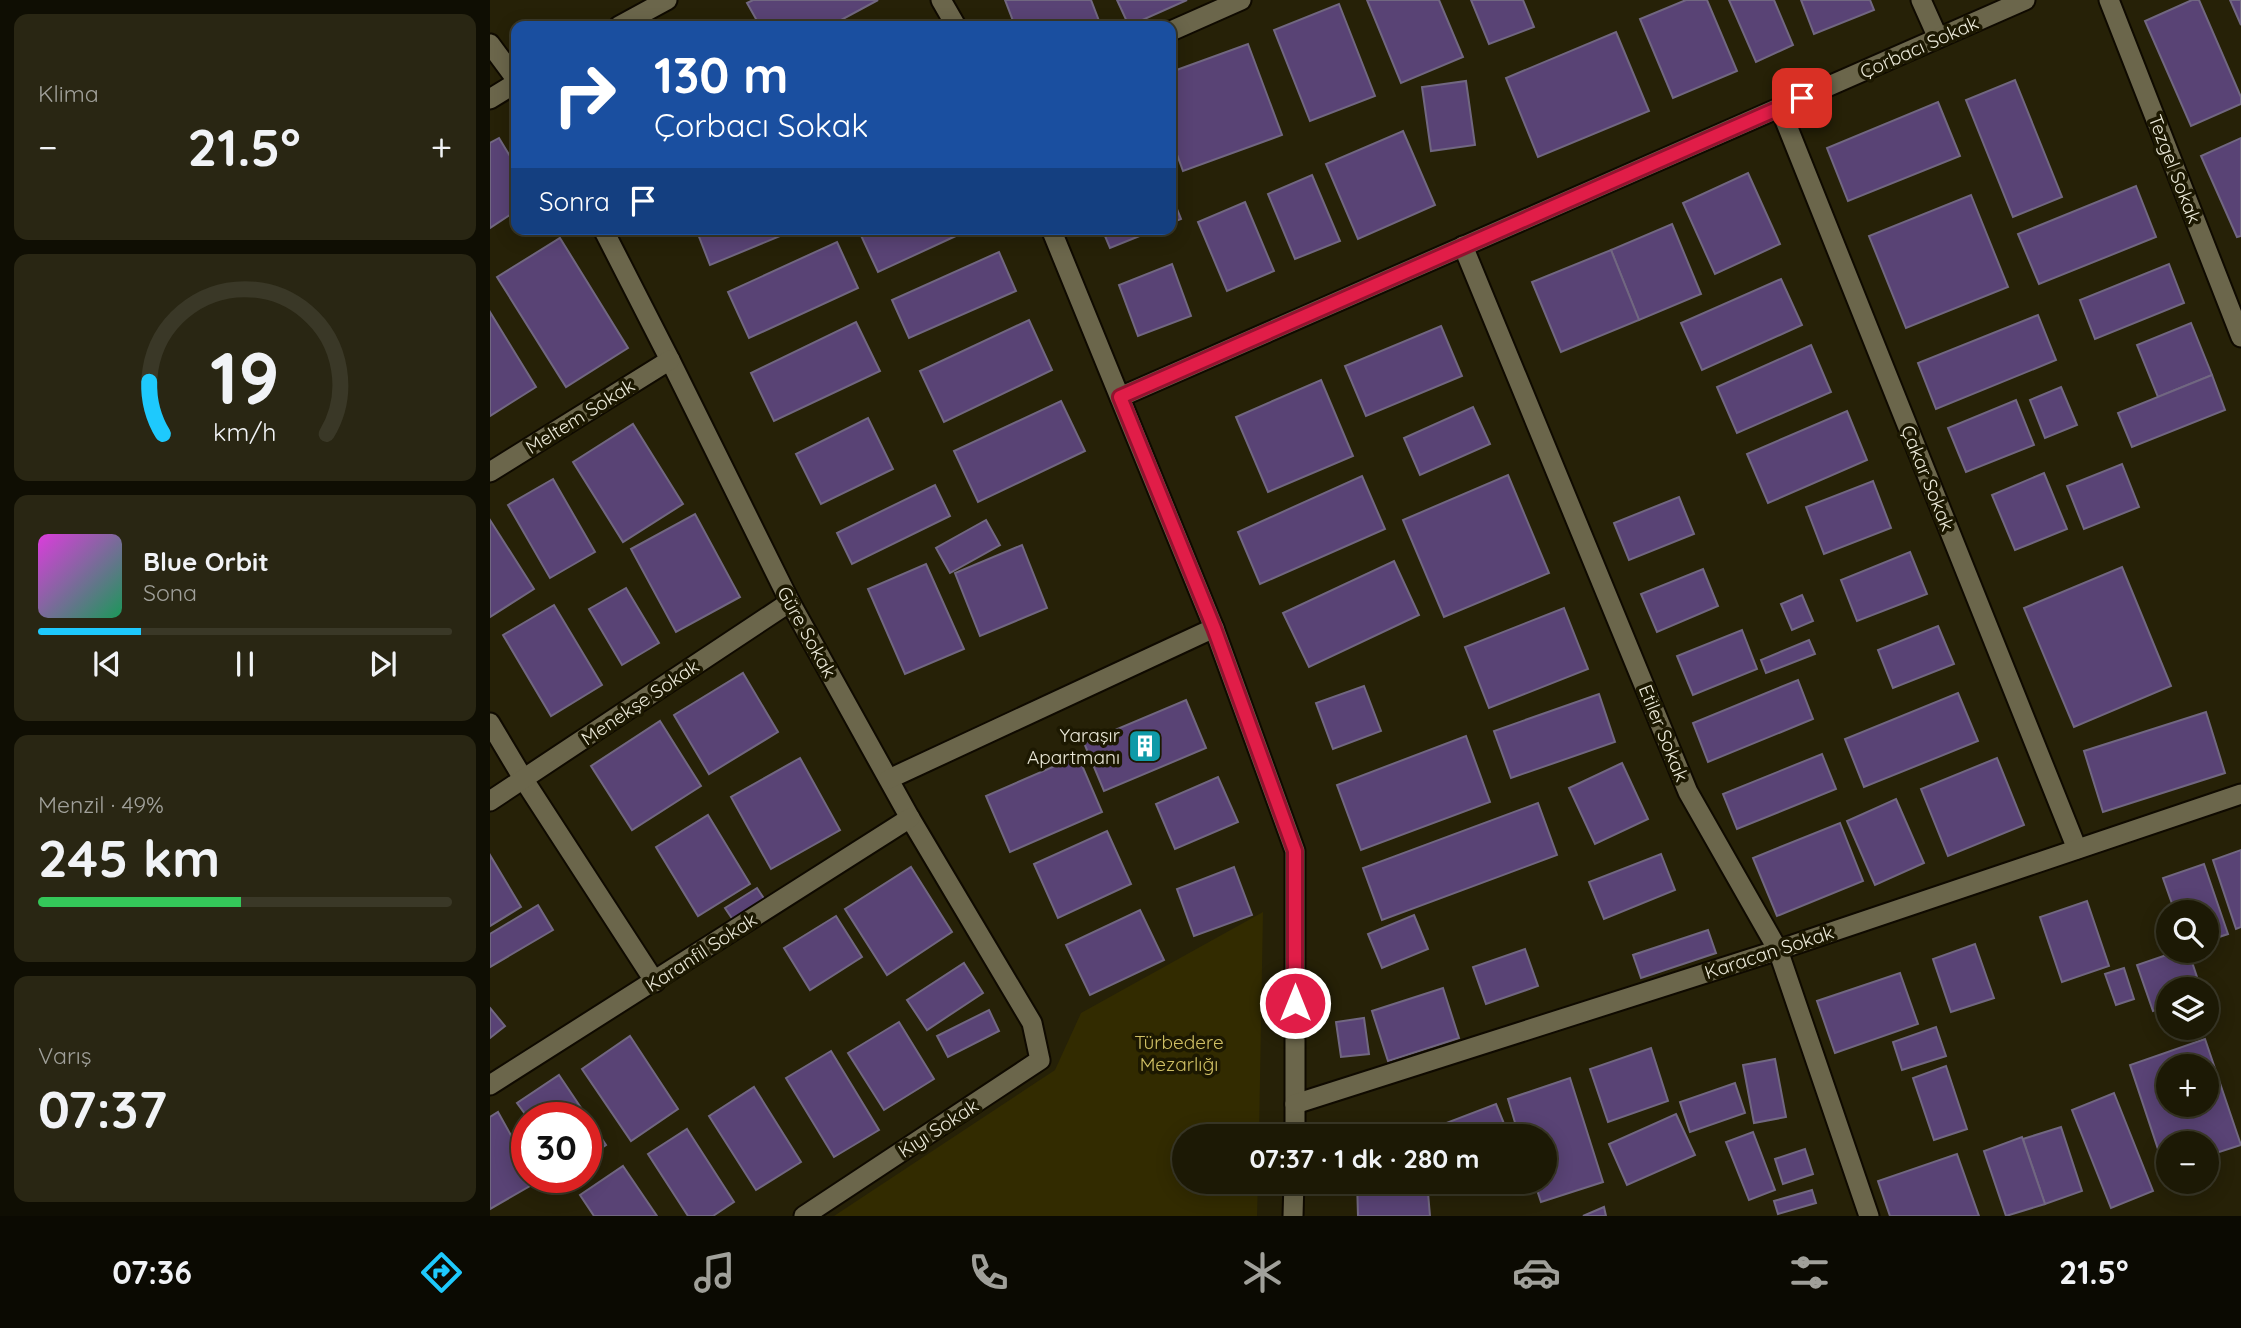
<!DOCTYPE html>
<html lang="tr">
<head>
<meta charset="utf-8">
<style>
  :root { --surface:#1c1905; --page:#292613; --text:#f1f3f6; --muted:#a0a09a; --line:#3a3827; --accent:#1ec9fd }
  body { margin:0; font-family:Quicksand,sans-serif; background:var(--page); color:var(--text); height:100vh; display:flex; flex-direction:column; font-size:26px; white-space:nowrap }
  * { box-sizing:border-box; margin:0 }
  p { font-size:23px; color:var(--muted) }
  .icon { flex:none; width:38px; height:38px; fill:none; stroke:currentColor; stroke-width:2; stroke-linecap:round; stroke-linejoin:round }
  .map { position:relative; flex:1; overflow:hidden }
  .panel { display:flex; flex-direction:column; gap:14px; padding:14px; background:#0f0e03; width:490px }
  .panel>* { flex:none }
  .hud { position:absolute; left:21px; top:21px; width:665px; height:214px; border-radius:14px; box-shadow:0 4px 18px #0003,0 0 0 2px var(--line); background:#1a4fa0; color:#fff; overflow:hidden }
  .buttons { position:absolute; left:1666px; top:900px; display:grid; gap:14px }
  .buttons a { display:grid; place-items:center; width:63px; height:63px; border-radius:50%; background:var(--surface); box-shadow:0 4px 18px #0003,0 0 0 2px var(--line); font-size:35px }
  .speed { position:absolute; left:21px; top:1102px; display:flex; gap:14px; font-size:35px; font-weight:700; text-align:center }
  .speed>* { display:grid; place-content:center; width:91px; height:91px; border-radius:50%; background:var(--surface); box-shadow:0 4px 18px #0003,0 0 0 2px var(--line); line-height:1 }
  .speed .limit { border:10px solid #d22; background:#fff; color:#111 }
  .pin { position:absolute; display:grid; place-items:center; width:60px; height:60px; color:#fff; margin:-30px; border-radius:14px; box-shadow:0 4px 10px #0006 }
  .me { position:absolute; width:77px; margin:-38px; rotate:0deg; stroke-linejoin:round; filter:drop-shadow(0 0 5px #0008) }
  .turn { display:flex; align-items:center; gap:24px; height:147px; padding:0 28px; font-size:32px }
  .turn .icon { width:91px; height:91px; stroke-width:2.5 }
  .turn b { display:block; font-size:49px; line-height:60px }
  .then { display:flex; align-items:center; height:66px; padding:0 28px; background:#0003; gap:14px; font-size:26px }
  .big { font-size:52px; font-weight:700; line-height:1.1 }
  .panel .card { flex:1; display:flex; flex-direction:column; justify-content:center; gap:10px; min-width:0; padding:0 24px; border-radius:14px; background:var(--page) }
  .panel .dial { align-items:center; gap:0 }
  .dial svg { height:182px; overflow:visible; fill:none; stroke:var(--line); stroke-width:7; stroke-linecap:round; text-anchor:middle }
  .dial text { fill:var(--text); stroke:none }
  .song { display:flex; align-items:center; gap:21px }
  .cover { width:84px; height:84px; border-radius:10px; background:linear-gradient(135deg,hsl(300 70% 55%),hsl(150 70% 35%)) }
  .played { height:7px; border-radius:4px; background:linear-gradient(90deg,var(--accent) 25%,var(--line) 25%) }
  .keys { display:flex; justify-content:space-around; direction:ltr }
  .heat { display:flex; justify-content:space-between; align-items:center; font-size:38px; direction:ltr }
  .charge { height:10px; border-radius:5px; background:linear-gradient(90deg,#34c759 49%,var(--line) 0) }
  .trip { position:absolute; left:682px; top:1124px; width:385px; height:70px; border-radius:35px; background:var(--surface); box-shadow:0 4px 18px #0003,0 0 0 2px var(--line); font-weight:700; line-height:70px; text-align:center }
  .tab-bar { display:flex; height:112px; justify-content:space-around; align-items:center; background:#0b0a02; color:var(--muted) }
  .tab-bar .icon { width:49px; height:49px }
  .tab-bar .current { color:var(--accent) }
  .tab-bar b { font-size:32px; color:var(--text) }
  main { display:flex; flex:1; min-height:0 }
  .map>svg:first-child { display:block }
  .green { fill:#322b00 }
  .building { fill:#594375; stroke:#716781; stroke-width:2; fill-rule:evenodd }
  .lines { fill:none; stroke-linecap:round; stroke-linejoin:round }
  .minor-casing { stroke:#0f0a00; stroke-width:23 }
  .minor { stroke:#6b664b; stroke-width:19 }
  .route-casing { stroke:#92132f; stroke-width:18 }
  .route { stroke:#e11d48; stroke-width:12 }
  .labels { text-anchor:middle; dominant-baseline:central; stroke-width:7; stroke-linejoin:round; paint-order:stroke }
  .street-label { font-size:19px; fill:#eceada; stroke:#1c1801 }
  .poi-label { font-size:19px; fill:#eceada; stroke:#1c1801; text-anchor:end }
  .park-label { font-size:19px; fill:#d0c064; stroke:#1c1801 }
</style>
</head>
<body>
<main>
<section class="panel">
<div class="card"><p>Klima</p>
<div class="heat"><a>−</a><b class="big">21.5°</b><a>+</a></div>
</div>
<div class="card dial"><svg viewBox="0 0 100 80">
<path d="M14 69A42 42 0 1 1 86 69"/>
<path d="M14 69A42 42 0 0 1 8 46" stroke="#1ec9fd"/>
<text x="50" y="56" font-size="32" font-weight="700">19</text>
<text x="50" y="72" font-size="11">km/h</text>
</svg></div>
<div class="card">
<div class="song"><i class="cover"></i><div><b>Blue Orbit</b><p>Sona</p></div></div>
<div class="played"></div>
<div class="keys"><svg class="icon" aria-label="previous" viewBox="0 0 24 24"><path d="M18 5L8 12l10 7zM5 5v14"/></svg><svg class="icon" aria-label="pause" viewBox="0 0 24 24"><path d="M8 5v14M16 5v14"/></svg><svg class="icon" aria-label="next" viewBox="0 0 24 24"><path d="M6 5l10 7-10 7zM19 5v14"/></svg></div>
</div>
<div class="card"><p>Menzil · 49%</p><b class="big">245 km</b><div class="charge"></div></div>
<div class="card"><p>Varış</p><b class="big">07:37</b></div>
</section>
<div class="map">
<svg width="1751" height="1216" viewBox="0 0 1751 1216">
  <rect width="100%" height="100%" fill="#262107"/>
  <polygon class="green" points="773,912 769,1136 695,1136 695,1181 768,1181 767,1216 344,1216 565,1070 591,1013"/>
  <g class="building">
    <polygon points="263,0 388,0 340,26 270,26 257,3"/>
    <polygon points="515,0 601,0 611,26 525,26"/>
    <polygon points="627,0 697,0 639,26"/>
    <polygon points="877,0 949,0 973,57 911,83"/>
    <polygon points="981,0 1033,0 1044,27 999,44"/>
    <polygon points="1196,0 1217,0 1247,71 1183,98 1150,19"/>
    <polygon points="1239,0 1284,0 1303,45 1266,62"/>
    <polygon points="1311,0 1380,0 1384,10 1324,34"/>
    <polygon points="1702,0 1709,0 1751,97 1751,104 1701,126 1655,21"/>
    <polygon points="1740,0 1751,0 1751,25"/>
    <polygon points="849,4 885,96 820,121 784,30"/>
    <polygon points="1126,32 1159,111 1048,157 1016,78"/>
    <polygon points="758,44 792,135 693,171 681,138 681,72"/>
    <polygon points="1525,80 1572,197 1523,217 1476,100"/>
    <polygon points="976,81 985,145 941,151 932,87"/>
    <polygon points="1448,102 1470,156 1358,201 1337,148"/>
    <polygon points="913,131 945,205 868,239 836,164"/>
    <polygon points="9,138 26,166 26,211 0,228 0,143"/>
    <polygon points="1751,138 1751,236 1747,237 1711,156"/>
    <polygon points="1258,173 1290,244 1225,274 1193,203"/>
    <polygon points="822,175 850,241 805,259 778,194"/>
    <polygon points="1646,186 1666,237 1549,284 1528,234"/>
    <polygon points="681,194 691,219 681,223"/>
    <polygon points="1481,195 1518,287 1416,328 1379,236"/>
    <polygon points="755,202 784,271 737,291 708,222"/>
    <polygon points="1182,224 1211,294 1149,320 1121,250"/>
    <polygon points="206,229 307,229 220,265"/>
    <polygon points="368,229 481,229 388,272"/>
    <polygon points="612,229 667,229 620,248"/>
    <polygon points="70,238 138,348 76,387 7,277"/>
    <polygon points="347,242 368,288 259,338 238,292"/>
    <polygon points="1121,250 1149,320 1071,352 1042,282"/>
    <polygon points="509,252 526,291 419,338 402,300"/>
    <polygon points="682,264 701,316 648,336 629,285"/>
    <polygon points="1679,264 1694,303 1605,339 1590,300"/>
    <polygon points="1291,279 1312,325 1212,370 1191,323"/>
    <polygon points="0,312 46,387 0,416"/>
    <polygon points="1548,315 1566,360 1446,409 1428,363"/>
    <polygon points="539,320 562,370 454,422 430,371"/>
    <polygon points="366,322 390,371 284,421 261,373"/>
    <polygon points="1701,323 1722,375 1668,397 1647,345"/>
    <polygon points="951,326 972,376 876,416 855,366"/>
    <polygon points="1321,345 1341,392 1247,433 1227,387"/>
    <polygon points="1722,375 1735,410 1642,447 1628,413"/>
    <polygon points="831,380 863,456 778,492 746,417"/>
    <polygon points="1571,387 1587,425 1555,438 1540,400"/>
    <polygon points="1526,400 1544,445 1476,472 1458,428"/>
    <polygon points="571,401 595,451 488,502 464,451"/>
    <polygon points="983,407 1000,444 930,475 914,438"/>
    <polygon points="1357,411 1377,460 1278,503 1257,454"/>
    <polygon points="378,418 403,469 331,504 306,454"/>
    <polygon points="143,424 193,504 133,542 83,462"/>
    <polygon points="1632,464 1649,507 1594,529 1577,486"/>
    <polygon points="1554,473 1577,529 1525,550 1502,495"/>
    <polygon points="1018,475 1059,573 954,617 913,520"/>
    <polygon points="872,476 895,529 770,584 748,532"/>
    <polygon points="63,479 105,552 60,578 18,505"/>
    <polygon points="1383,481 1401,528 1334,554 1316,507"/>
    <polygon points="445,485 460,516 362,564 347,533"/>
    <polygon points="1189,497 1204,534 1139,560 1124,523"/>
    <polygon points="205,514 250,597 186,632 141,549"/>
    <polygon points="0,520 44,589 0,617"/>
    <polygon points="496,520 510,545 460,573 446,548"/>
    <polygon points="532,545 557,608 490,636 465,573"/>
    <polygon points="1420,552 1437,594 1367,621 1351,580"/>
    <polygon points="904,561 929,615 819,667 793,613"/>
    <polygon points="436,564 474,649 415,674 378,589"/>
    <polygon points="1632,567 1681,686 1584,727 1534,608"/>
    <polygon points="1213,569 1228,606 1167,632 1151,594"/>
    <polygon points="136,588 169,643 132,665 99,609"/>
    <polygon points="1312,595 1323,621 1302,630 1291,604"/>
    <polygon points="64,605 112,685 61,716 13,635"/>
    <polygon points="1074,608 1098,669 999,708 975,647"/>
    <polygon points="1448,626 1464,664 1403,688 1388,650"/>
    <polygon points="1252,630 1267,669 1203,695 1187,656"/>
    <polygon points="1319,640 1325,654 1276,673 1271,660"/>
    <polygon points="253,673 288,732 219,774 184,715"/>
    <polygon points="1308,680 1323,719 1218,762 1203,723"/>
    <polygon points="874,686 891,731 843,749 826,703"/>
    <polygon points="1468,693 1488,741 1374,787 1355,739"/>
    <polygon points="1109,694 1125,742 1021,778 1004,731"/>
    <polygon points="696,700 716,748 614,791 594,743"/>
    <polygon points="1716,712 1735,773 1613,812 1594,751"/>
    <polygon points="170,721 211,786 142,830 101,766"/>
    <polygon points="976,736 1000,802 871,850 847,785"/>
    <polygon points="1332,754 1346,789 1247,829 1233,794"/>
    <polygon points="588,756 612,812 520,852 496,796"/>
    <polygon points="310,758 350,830 281,869 241,797"/>
    <polygon points="1507,758 1534,825 1458,856 1431,789"/>
    <polygon points="1132,763 1158,819 1105,844 1079,788"/>
    <polygon points="728,777 748,822 685,849 666,804"/>
    <polygon points="1406,799 1434,863 1385,885 1357,821"/>
    <polygon points="1048,803 1067,855 892,920 873,868"/>
    <polygon points="218,815 260,884 208,916 166,847"/>
    <polygon points="1350,823 1373,881 1287,916 1263,858"/>
    <polygon points="617,831 641,884 568,918 544,864"/>
    <polygon points="1751,850 1751,927 1746,929 1723,860"/>
    <polygon points="1171,854 1185,890 1114,919 1099,882"/>
    <polygon points="0,855 31,907 0,926"/>
    <polygon points="1714,864 1738,934 1717,941 1717,912 1685,912 1673,878"/>
    <polygon points="421,867 462,932 397,975 355,909"/>
    <polygon points="744,867 762,915 704,936 687,889"/>
    <polygon points="267,888 275,900 243,920 235,908"/>
    <polygon points="1597,901 1619,966 1572,982 1550,917"/>
    <polygon points="48,905 63,930 0,967 0,934"/>
    <polygon points="650,910 674,960 600,995 576,945"/>
    <polygon points="924,915 938,949 892,968 878,934"/>
    <polygon points="346,916 372,957 320,990 294,948"/>
    <polygon points="1218,930 1226,953 1151,978 1143,955"/>
    <polygon points="1485,944 1504,998 1461,1012 1443,959"/>
    <polygon points="1035,949 1048,986 996,1004 983,967"/>
    <polygon points="1691,950 1698,950 1711,989 1678,989 1678,1006 1663,1011 1647,965"/>
    <polygon points="474,963 493,993 437,1030 417,1000"/>
    <polygon points="1634,968 1644,999 1626,1005 1615,974"/>
    <polygon points="1410,973 1428,1024 1345,1053 1327,1001"/>
    <polygon points="953,988 969,1038 898,1061 882,1011"/>
    <polygon points="0,1008 15,1026 0,1038"/>
    <polygon points="499,1010 509,1031 458,1057 447,1036"/>
    <polygon points="874,1018 879,1054 851,1057 846,1022"/>
    <polygon points="409,1022 444,1079 394,1110 358,1053"/>
    <polygon points="1446,1027 1456,1056 1412,1070 1403,1042"/>
    <polygon points="140,1036 188,1109 141,1141 92,1069"/>
    <path d="M1715 1039 1751 1145 1717 1156V1143H1678V1169L1675 1170 1640 1065ZM1678 1066H1717V1104H1678Z"/>
    <polygon points="1161,1048 1178,1101 1118,1122 1100,1069"/>
    <polygon points="341,1051 389,1130 344,1157 296,1078"/>
    <polygon points="1285,1059 1296,1117 1264,1123 1253,1065"/>
    <polygon points="1456,1066 1477,1129 1444,1140 1423,1078"/>
    <polygon points="69,1075 116,1145 96,1159 96,1118 38,1118 27,1103"/>
    <polygon points="1080,1078 1113,1182 1051,1202 1044,1181 1055,1181 1055,1136 1029,1136 1018,1099"/>
    <polygon points="1245,1083 1255,1113 1200,1132 1190,1102"/>
    <polygon points="264,1087 311,1162 266,1190 219,1116"/>
    <polygon points="1624,1093 1663,1191 1621,1208 1582,1110"/>
    <polygon points="1006,1104 1019,1136 955,1136 951,1125"/>
    <polygon points="8,1112 37,1164 37,1178 44,1178 47,1182 0,1209 0,1117"/>
    <polygon points="1186,1114 1205,1155 1137,1185 1119,1144"/>
    <polygon points="1571,1127 1592,1191 1555,1204 1533,1139"/>
    <polygon points="197,1129 244,1202 223,1216 198,1216 158,1154"/>
    <polygon points="934,1129 934,1136 897,1136"/>
    <polygon points="1263,1132 1285,1190 1259,1200 1236,1142"/>
    <polygon points="1532,1137 1555,1204 1516,1216 1494,1151"/>
    <polygon points="1315,1149 1323,1174 1293,1184 1285,1159"/>
    <polygon points="1467,1154 1489,1216 1400,1216 1388,1181"/>
    <polygon points="133,1166 167,1216 104,1216 90,1195"/>
    <polygon points="867,1181 937,1181 940,1216 868,1216"/>
    <polygon points="1322,1190 1326,1203 1288,1214 1284,1201"/>
    <polygon points="1114,1207 1116,1216 1093,1216"/>
  </g>
  <g class="lines">
    <g class="minor-casing">
      <g id="minor">
        <polyline points="451,0 466,26"/>
        <polyline points="1431,0 1448,38"/>
        <polyline points="1619,0 1751,337"/>
        <polyline points="129,26 177,0"/>
        <polyline points="681,31 751,0"/>
        <polyline points="0,44 26,79"/>
        <polyline points="0,99 26,83"/>
        <polyline points="1290,108 1587,849"/>
        <polyline points="113,229 180,360 300,602 420,818 542,1023 550,1060 314,1216"/>
        <polyline points="561,229 724,628 805,851 805,1136"/>
        <polyline points="973,246 1198,792 1288,950 1379,1216"/>
        <polyline points="630,397 1535,0"/>
        <polyline points="0,472 180,360"/>
        <polyline points="0,723 34,780 165,982"/>
        <polyline points="399,779 724,628"/>
        <polyline points="0,801 300,602"/>
        <polyline points="0,1085 420,818"/>
        <polyline points="805,1104 1288,950 1751,794"/>
        <polyline points="803,1216 804,1181"/>
      </g>
    </g>
    <use href="#minor" class="minor"/>
  </g>
  <g class="lines">
    <g class="route-casing">
      <polyline id="route" points="805,1003 805,851 724,628 630,397 1312,98"/>
    </g>
    <use href="#route" class="route"/>
  </g>
  <defs>
    <g id="building-square" transform="scale(1.75)"><rect x="-9" y="-9" width="18" height="18" rx="4" fill="#0f9aa8" stroke="#1c1801"/><path d="M-4-6H4V6H1V3H-1V6H-4ZM-2.5-4.3h1.7v1.8h-1.7ZM.8-4.3h1.7v1.8H.8ZM-2.5-1h1.7V.8h-1.7ZM.8-1h1.7V.8H.8Z" fill="#fff"/></g>
  </defs>
  <g fill-rule="evenodd">
    <use href="#building-square" x="655" y="746"/>
  </g>
  <g class="labels">
    <g class="street-label">
      <text transform="translate(1429 47) rotate(-24)">Çorbacı Sokak</text>
      <text transform="translate(1685 169) rotate(69)">Tezgel Sokak</text>
      <text transform="translate(90 416) rotate(-32)">Meltem Sokak</text>
      <text transform="translate(1438 478) rotate(68)">Çakar Sokak</text>
      <text transform="translate(317 632) rotate(61)">Güre Sokak</text>
      <text transform="translate(150 702) rotate(-34)">Menekşe Sokak</text>
      <text transform="translate(1174 733) rotate(68)">Etiler Sokak</text>
      <text transform="translate(211 952) rotate(-33)">Karanfil Sokak</text>
      <text transform="translate(1279 952) rotate(-18)">Karacan Sokak</text>
      <text transform="translate(448 1128) rotate(-33)">Kıyı Sokak</text>
    </g>
    <g class="poi-label">
      <text x="630" y="735">Yaraşır<tspan x="630" dy="22">Apartmanı</tspan></text>
    </g>
    <g class="park-label">
      <text x="689" y="1042">Türbedere<tspan x="689" dy="22">Mezarlığı</tspan></text>
    </g>
  </g>
</svg>
<div class="buttons">
<a><svg class="icon" aria-label="search" viewBox="0 0 24 24"><circle cx="10" cy="10" r="6"/><path d="M15 15l6 6"/></svg></a>
<a><svg class="icon" aria-label="layers" viewBox="0 0 24 24"><path d="M12 4l9 5-9 5-9-5zM3 14l9 5 9-5"/></svg></a>
<a>+</a>
<a>−</a>
</div>
<div class="speed"><div class="limit">30</div></div>
<div class="pin" style="left:1312px;top:98px;background:#d93025"><svg class="icon" aria-label="arrive" viewBox="0 0 24 24"><path d="M6 21V4h12l-3 4 3 4H6"/></svg></div>
<svg class="me" style="left:805px;top:1003px" viewBox="-20 -20 40 40"><circle r="17" fill="#e11d48" stroke="#fff" stroke-width="3"/><path d="M0-11L8 9 0 5-8 9z" fill="#fff"/></svg>
<div class="trip">07:37 · 1 dk · 280 m</div>
<div class="hud">
<div class="turn"><svg class="icon" aria-label="right" viewBox="0 0 24 24"><path d="M7 20v-9h11M14 6l5 5-5 5"/></svg><div><b>130 m</b>Çorbacı Sokak</div></div>
<div class="then">Sonra<svg class="icon" aria-label="arrive" viewBox="0 0 24 24"><path d="M6 21V4h12l-3 4 3 4H6"/></svg></div>
</div>
</div>
</main>
<nav class="tab-bar">
<b>07:36</b>
<svg class="icon current" aria-label="directions" viewBox="0 0 24 24"><path d="M12 3l9 9-9 9-9-9zM9 14v-3h6M13 9l2 2-2 2"/></svg>
<svg class="icon" aria-label="music" viewBox="0 0 24 24"><path d="M9 18V5l10-2v13"/><circle cx="6" cy="18" r="3"/><circle cx="16" cy="16" r="3"/></svg>
<svg class="icon" aria-label="phone" viewBox="0 0 24 24"><path d="M5 4h4l2 5-3 2q2 4 5 5l2-3 5 2v4C11 20 4 13 5 4z"/></svg>
<svg class="icon" aria-label="climate" viewBox="0 0 24 24"><path d="M12 3v18M4 7l16 10M4 17L20 7"/></svg>
<svg class="icon" aria-label="car" viewBox="0 0 24 24"><path d="M5 17H2v-5l4-1 3-4h7l3 4 3 1v5h-3M9 17h6M6 11h13"/><circle cx="7" cy="17" r="2"/><circle cx="17" cy="17" r="2"/></svg>
<svg class="icon" aria-label="filters" viewBox="0 0 24 24"><path d="M4 7h16M4 17h16"/><circle cx="9" cy="7" r="2"/><circle cx="15" cy="17" r="2"/></svg>
<b>21.5°</b>
</nav>
</body>
</html>
